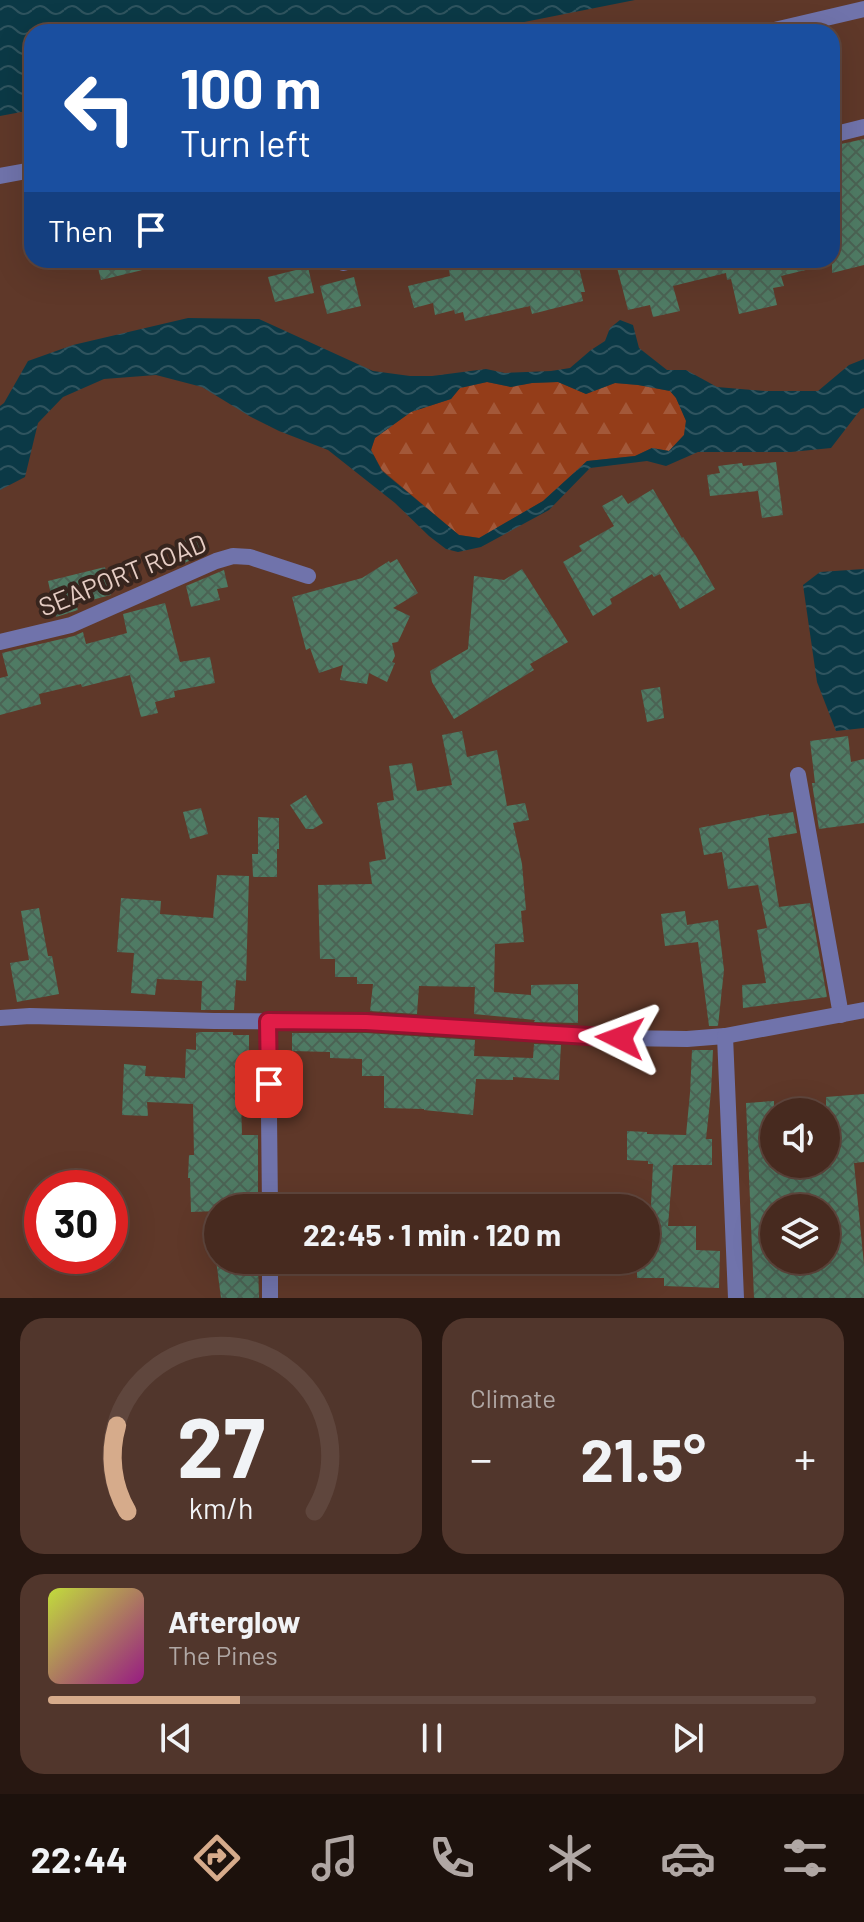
<!DOCTYPE html>
<html lang="en">
<head>
<meta charset="utf-8">
<style>
  :root { --surface:#472a1f; --page:#51362c; --text:#f1f3f6; --muted:#b0a7a4; --line:#5f463d; --accent:#d6ab8b }
  body { margin:0; font-family:Barlow,sans-serif; background:var(--page); color:var(--text); height:100vh; display:flex; flex-direction:column; font-size:30px; white-space:nowrap }
  * { box-sizing:border-box; margin:0 }
  p { font-size:26px; color:var(--muted) }
  .icon { flex:none; width:44px; height:44px; fill:none; stroke:currentColor; stroke-width:2; stroke-linecap:round; stroke-linejoin:round }
  .map { position:relative; height:1298px; overflow:hidden }
  .drawer { display:flex; flex-direction:column; gap:20px; padding:20px; background:#271711; flex:1 }
  .drawer>* { flex:none }
  .top-card { position:absolute; left:24px; top:24px; width:816px; height:244px; border-radius:24px; box-shadow:0 8px 32px #0002,0 0 0 2px var(--line); background:#1a4fa0; color:#fff; overflow:hidden }
  .fabs { position:absolute; left:760px; top:1098px; display:grid; gap:16px }
  .fabs a { display:grid; place-items:center; width:80px; height:80px; border-radius:50%; background:var(--surface); box-shadow:0 8px 32px #0002,0 0 0 2px var(--line); font-size:40px }
  .speed { position:absolute; left:24px; top:1170px; display:flex; gap:16px; font-size:40px; font-weight:700; text-align:center }
  .speed>* { display:grid; place-content:center; width:104px; height:104px; border-radius:50%; background:var(--surface); box-shadow:0 8px 32px #0002,0 0 0 2px var(--line); line-height:1 }
  .speed .limit { border:12px solid #d22; background:#fff; color:#111 }
  .pin { position:absolute; display:grid; place-items:center; width:68px; height:68px; color:#fff; margin:-34px; border-radius:16px; box-shadow:0 4px 12px #0006 }
  .me { position:absolute; width:88px; margin:-44px; rotate:273deg; stroke-linejoin:round; filter:drop-shadow(0 0 6px #0008) }
  .turn { display:flex; align-items:center; gap:28px; height:168px; padding:0 24px; font-size:36px }
  .turn .icon { width:104px; height:104px; stroke-width:2.5 }
  .turn b { display:block; font-size:56px; line-height:68px }
  .then { display:flex; align-items:center; height:76px; padding:0 24px; background:#0003; gap:16px; font-size:30px }
  .big { font-size:60px; font-weight:700; line-height:1.1 }
  .drawer .widget { flex:1; display:flex; flex-direction:column; justify-content:center; gap:12px; min-width:0; padding:0 28px; border-radius:24px; background:var(--page) }
  .drawer .dial { align-items:center; gap:0 }
  .dial svg { height:208px; overflow:visible; fill:none; stroke:var(--line); stroke-width:7; stroke-linecap:round; text-anchor:middle }
  .dial text { fill:var(--text); stroke:none }
  .song { display:flex; align-items:center; gap:24px }
  .cover { width:96px; height:96px; border-radius:12px; background:linear-gradient(135deg,hsl(70 70% 55%),hsl(310 70% 35%)) }
  .played { height:8px; border-radius:4px; background:linear-gradient(90deg,var(--accent) 25%,var(--line) 25%) }
  .keys { display:flex; justify-content:space-around; direction:ltr }
  .heat { display:flex; justify-content:space-between; align-items:center; font-size:44px; direction:ltr }
  .drawer .tiles { flex:1; display:grid; gap:20px; grid-template-columns:1fr 1fr }
  .widget:last-child { grid-column:span 2 }
  .trip { position:absolute; left:204px; top:1194px; width:456px; height:80px; border-radius:40px; background:var(--surface); box-shadow:0 8px 32px #0002,0 0 0 2px var(--line); font-weight:700; line-height:80px; text-align:center }
  .dock { display:flex; height:128px; justify-content:space-around; align-items:center; background:#1c110c; color:var(--muted) }
  .dock .icon { width:56px; height:56px }
  .dock .on { color:var(--accent) }
  .dock b { font-size:36px; color:var(--text) }
  .map>svg:first-child { display:block }
  .forest { fill:url(#forest-firs) }
  .water { fill:url(#water-waves); fill-rule:evenodd }
  .building { fill:url(#building-cross-hatch); fill-rule:evenodd }
  .lines { fill:none; stroke-linecap:round; stroke-linejoin:round }
  .minor { stroke:#7073ab; stroke-width:16 }
  .route-casing { stroke:#92132f; stroke-width:20 }
  .route { stroke:#e11d48; stroke-width:14 }
  .labels { text-anchor:middle; dominant-baseline:central; stroke-width:8; stroke-linejoin:round; paint-order:stroke }
  .street-label { font-size:26px; fill:#e6cdc4; stroke:#37251e }
</style>
</head>
<body>
<div class="map">
<svg width="864" height="1298" viewBox="0 0 864 1298">
  <defs>
    <pattern id="forest-firs" width="22" height="20" patternUnits="userSpaceOnUse" patternTransform="scale(2)"><rect width="22" height="20" fill="#943d19"/><path d="M5 1l3.5 6h-7zM16 11l3.5 6h-7z" fill="#a35839"/></pattern>
    <pattern id="water-waves" width="16" height="10" patternUnits="userSpaceOnUse" patternTransform="scale(2)"><rect width="16" height="10" fill="#0b3946"/><path d="M0 5q4-4 8 0t8 0" fill="none" stroke="#2f545f"/></pattern>
    <pattern id="building-cross-hatch" width="8" height="8" patternUnits="userSpaceOnUse" patternTransform="scale(2)"><rect width="8" height="8" fill="#4f7b64"/><path d="M0 0l8 8M0 8l8-8" fill="none" stroke="#4b6354"/></pattern>
  </defs>
  <rect width="100%" height="100%" fill="#5f3829"/>
  <polygon class="forest" points="487,382 511,387 532,383 558,382 586,394 615,383 638,385 670,391 676,398 686,420 684,435 669,451 652,448 635,456 587,461 543,501 480,538 459,535 382,470 371,450 375,438 411,412 451,399 460,388"/>
  <g class="water">
    <polygon points="0,0 635,0 474,32 32,32 32,110 0,116"/>
    <path d="M188 318 259 319 373 371 410 376H432L486 369 505 373 551 371 570 368 591 350 605 341 610 328 620 320 633 325 639 348 667 370H686L717 387 765 391H818L849 365 864 359V408L861 409 831 448 791 452H698L666 466 647 461 590 468 549 510 481 547 458 552 446 549 429 536 395 503 328 450 279 431 251 417 202 387 156 375 104 379 63 397 38 423 25 477 0 490V406L4 403 28 361 73 345ZM487 382 511 387 532 383 558 382 586 394 615 383 638 385 670 391 676 398 686 421 684 435 669 451 652 448 635 456 587 461 543 501 479 538 459 535 382 471 371 450 375 438 411 412 451 399 460 388Z"/>
    <polygon points="864,569 864,728 836,731 817,682 803,585 820,572"/>
  </g>
  <g class="building">
    <polygon points="864,139 864,265 832,273 832,146"/>
    <polygon points="96,260 154,260 155,267 101,280"/>
    <polygon points="447,260 577,260 585,292 581,292 583,301 532,314 530,306 465,321 463,312 455,314 454,310 435,315 433,303 414,308 408,286 450,276"/>
    <polygon points="615,260 817,260 818,267 781,276 784,286 773,288 777,305 739,314 731,279 727,280 726,273 673,286 680,311 653,317 650,305 628,310"/>
    <polygon points="308,267 314,293 275,302 268,277"/>
    <polygon points="354,277 361,306 327,314 320,286"/>
    <polygon points="776,462 783,515 762,518 758,491 710,496 707,475 720,473 718,466 742,463 743,466"/>
    <polygon points="653,489 682,538 683,537 696,556 715,589 680,609 660,574 654,577 652,574 610,599 612,604 593,616 563,562 582,551 579,546 614,526 602,506 622,495 628,504"/>
    <polygon points="202,536 206,553 180,565 175,543"/>
    <polygon points="397,559 418,593 393,608 410,616 398,642 392,643 395,656 392,662 395,663 387,682 369,673 367,684 340,680 343,665 319,673 310,648 306,650 292,597 362,578 389,561 390,563"/>
    <polygon points="105,567 111,595 76,604 78,610 56,617 48,581"/>
    <polygon points="522,569 568,642 530,664 534,670 454,719 432,682 430,671 468,649 474,576 504,580"/>
    <polygon points="224,570 228,587 217,589 220,600 191,607 186,586"/>
    <polygon points="165,603 180,662 210,657 215,683 174,691 175,697 155,702 158,713 141,717 130,675 82,687 81,684 39,694 41,704 0,715 0,678 8,676 2,653 74,636 83,632 86,644 127,633 123,614"/>
    <polygon points="660,687 664,718 647,722 641,690"/>
    <polygon points="462,731 467,757 497,750 507,806 525,803 529,820 513,823 522,864 526,910 521,911 524,942 495,944 494,992 531,995 531,985 578,984 578,1023 534,1022 535,1020 474,1014 475,987 419,986 417,1014 370,1011 373,984 357,984 357,977 335,977 335,959 320,959 318,885 372,884 369,862 386,859 377,803 394,800 389,766 412,763 417,791 452,785 442,735"/>
    <polygon points="848,736 851,762 864,759 864,823 819,829 812,783 815,783 810,741"/>
    <polygon points="306,795 323,823 313,829 306,829 290,805"/>
    <polygon points="201,808 208,834 190,839 183,812"/>
    <polygon points="793,812 797,833 768,838 779,907 810,903 827,997 743,1008 742,985 766,983 757,930 767,928 758,885 728,889 722,852 704,855 699,828 769,814 769,816"/>
    <polygon points="258,817 279,818 279,849 277,849 277,877 253,877 252,854 258,854"/>
    <polygon points="217,875 249,876 246,981 236,980 234,1010 201,1010 202,981 157,979 155,995 131,993 134,953 117,952 121,898 161,901 160,914 213,918"/>
    <polygon points="39,908 48,956 52,956 59,994 17,1002 10,963 29,960 21,911"/>
    <polygon points="685,911 687,925 718,920 724,970 718,1026 709,1026 698,942 665,946 661,914"/>
    <polygon points="200,1032 233,1032 233,1035 249,1035 249,1056 240,1056 242,1135 258,1135 258,1205 255,1205 255,1208 218,1208 218,1211 191,1212 190,1178 188,1178 189,1155 194,1155 193,1104 147,1102 148,1116 122,1115 124,1064 146,1066 145,1076 185,1078 186,1049 196,1050 196,1033"/>
    <polygon points="292,1033 366,1033 475,1040 474,1056 533,1058 534,1044 561,1045 559,1080 513,1077 513,1080 476,1079 473,1115 424,1110 424,1109 384,1108 384,1076 362,1076 362,1059 330,1058 330,1052 292,1051"/>
    <polygon points="692,1050 713,1050 711,1092 706,1139 712,1139 712,1165 673,1165 668,1226 696,1226 696,1250 720,1251 719,1288 664,1286 664,1278 637,1278 637,1260 646,1260 646,1225 650,1225 653,1164 648,1164 648,1161 627,1160 627,1131 647,1132 647,1134 686,1135 690,1093"/>
    <path d="M864 1094V1162L854 1163 864 1265V1298H754L746 1103 774 1101V1164H826V1097ZM774 1208H826V1260H774Z"/>
    <polygon points="216,1260 248,1260 248,1264 258,1263 259,1298 221,1298"/>
  </g>
  <g class="lines">
    <g class="minor">
      <polyline points="766,32 864,9"/>
      <polyline points="832,135 864,127"/>
      <polyline points="0,176 32,170"/>
      <polyline points="343,263 355,260"/>
      <polyline points="0,642 71,625 216,561 233,556 250,557 308,576"/>
      <polyline points="798,775 841,1015"/>
      <polyline points="0,1018 30,1016 214,1021 366,1022 620,1038 687,1039 725,1036"/>
      <polyline points="268,1021 270,1208"/>
      <polyline points="270,1260 270,1298"/>
      <polyline points="736,1298 725,1036 864,1010"/>
    </g>
  </g>
  <g class="lines">
    <g class="route-casing">
      <polyline id="route" points="269,1084 268,1021 366,1022 620,1038"/>
    </g>
    <use href="#route" class="route"/>
  </g>
  <g class="labels">
    <g class="street-label">
      <text transform="translate(122 574) rotate(-22)">SEAPORT ROAD</text>
    </g>
  </g>
</svg>
<div class="fabs">
<a><svg class="icon" aria-label="sound" viewBox="0 0 24 24"><path d="M4 9h4l5-4v14l-5-4H4zM17 9q2 3 0 6"/></svg></a>
<a><svg class="icon" aria-label="layers" viewBox="0 0 24 24"><path d="M12 4l9 5-9 5-9-5zM3 14l9 5 9-5"/></svg></a>
</div>
<div class="speed"><div class="limit">30</div></div>
<div class="pin" style="left:269px;top:1084px;background:#d93025"><svg class="icon" aria-label="arrive" viewBox="0 0 24 24"><path d="M6 21V4h12l-3 4 3 4H6"/></svg></div>
<svg class="me" style="left:620px;top:1038px" viewBox="-20 -20 40 40"><path d="M0-17L14 15 0 8-14 15z" fill="#e11d48" stroke="#fff" stroke-width="4"/></svg>
<div class="trip">22:45 · 1 min · 120 m</div>
<div class="top-card">
<div class="turn"><svg class="icon" aria-label="left" viewBox="0 0 24 24"><path d="M17 20v-9H6M10 6l-5 5 5 5"/></svg><div><b>100 m</b>Turn left</div></div>
<div class="then">Then<svg class="icon" aria-label="arrive" viewBox="0 0 24 24"><path d="M6 21V4h12l-3 4 3 4H6"/></svg></div>
</div>
</div>
<section class="drawer">
<div class="tiles">
<div class="widget dial"><svg viewBox="0 0 100 80">
<path d="M14 69A42 42 0 1 1 86 69"/>
<path d="M14 69A42 42 0 0 1 10 36" stroke="#d6ab8b"/>
<text x="50" y="56" font-size="32" font-weight="700">27</text>
<text x="50" y="72" font-size="11">km/h</text>
</svg></div>
<div class="widget"><p>Climate</p>
<div class="heat"><a>−</a><b class="big">21.5°</b><a>+</a></div>
</div>
<div class="widget">
<div class="song"><i class="cover"></i><div><b>Afterglow</b><p>The Pines</p></div></div>
<div class="played"></div>
<div class="keys"><svg class="icon" aria-label="previous" viewBox="0 0 24 24"><path d="M18 5L8 12l10 7zM5 5v14"/></svg><svg class="icon" aria-label="pause" viewBox="0 0 24 24"><path d="M8 5v14M16 5v14"/></svg><svg class="icon" aria-label="next" viewBox="0 0 24 24"><path d="M6 5l10 7-10 7zM19 5v14"/></svg></div>
</div>
</div>
</section>
<nav class="dock">
<b>22:44</b>
<svg class="icon on" aria-label="directions" viewBox="0 0 24 24"><path d="M12 3l9 9-9 9-9-9zM9 14v-3h6M13 9l2 2-2 2"/></svg>
<svg class="icon" aria-label="music" viewBox="0 0 24 24"><path d="M9 18V5l10-2v13"/><circle cx="6" cy="18" r="3"/><circle cx="16" cy="16" r="3"/></svg>
<svg class="icon" aria-label="phone" viewBox="0 0 24 24"><path d="M5 4h4l2 5-3 2q2 4 5 5l2-3 5 2v4C11 20 4 13 5 4z"/></svg>
<svg class="icon" aria-label="climate" viewBox="0 0 24 24"><path d="M12 3v18M4 7l16 10M4 17L20 7"/></svg>
<svg class="icon" aria-label="car" viewBox="0 0 24 24"><path d="M5 17H2v-5l4-1 3-4h7l3 4 3 1v5h-3M9 17h6M6 11h13"/><circle cx="7" cy="17" r="2"/><circle cx="17" cy="17" r="2"/></svg>
<svg class="icon" aria-label="filters" viewBox="0 0 24 24"><path d="M4 7h16M4 17h16"/><circle cx="9" cy="7" r="2"/><circle cx="15" cy="17" r="2"/></svg>
</nav>
</body>
</html>
